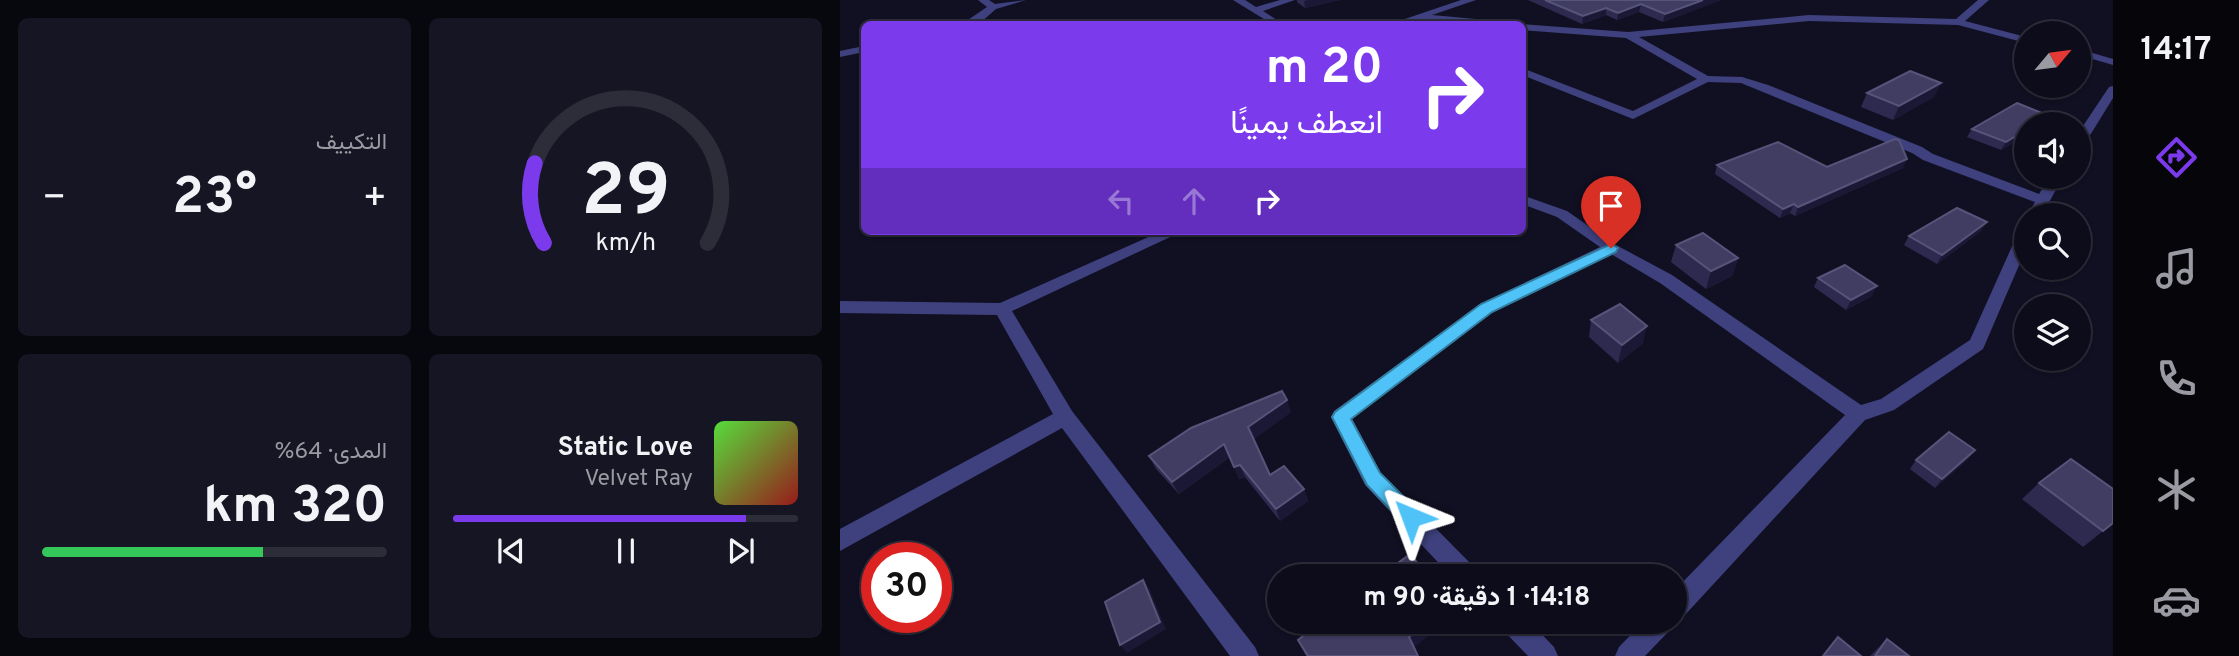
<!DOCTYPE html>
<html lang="ar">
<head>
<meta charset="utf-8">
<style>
  :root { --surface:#0d0c1a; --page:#161523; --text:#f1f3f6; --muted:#9a9ba2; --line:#2d2c39; --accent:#7c3aed }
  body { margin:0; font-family:Overpass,Vazirmatn,sans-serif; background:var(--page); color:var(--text); direction:rtl; height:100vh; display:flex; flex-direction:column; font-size:26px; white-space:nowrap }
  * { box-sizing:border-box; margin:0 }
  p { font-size:23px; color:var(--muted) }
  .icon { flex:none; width:38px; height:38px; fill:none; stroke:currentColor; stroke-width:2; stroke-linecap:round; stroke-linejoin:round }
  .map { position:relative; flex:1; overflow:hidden; direction:ltr }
  .side { display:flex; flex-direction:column; gap:18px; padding:18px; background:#07070e; width:840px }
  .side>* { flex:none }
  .banner { position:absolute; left:21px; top:21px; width:665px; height:214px; border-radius:10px; box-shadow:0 2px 5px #0004,0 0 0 2px var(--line); direction:rtl; background:#7c3aed; color:#fff; overflow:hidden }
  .needle { width:46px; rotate:61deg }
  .controls { position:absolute; left:1174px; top:21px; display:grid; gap:14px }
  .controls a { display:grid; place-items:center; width:77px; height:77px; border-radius:50%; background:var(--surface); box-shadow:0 2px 5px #0004,0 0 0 2px var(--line); font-size:35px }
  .speed { position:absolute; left:21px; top:542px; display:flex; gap:14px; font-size:35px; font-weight:700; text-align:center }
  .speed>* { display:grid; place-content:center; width:91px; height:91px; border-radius:50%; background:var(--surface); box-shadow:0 2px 5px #0004,0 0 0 2px var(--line); line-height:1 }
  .speed .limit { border:10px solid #d22; background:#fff; color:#111 }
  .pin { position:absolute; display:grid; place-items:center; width:60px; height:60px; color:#fff; margin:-72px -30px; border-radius:50% 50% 50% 0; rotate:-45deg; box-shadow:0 0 7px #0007 }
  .pin .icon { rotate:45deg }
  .me { position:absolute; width:77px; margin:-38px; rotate:316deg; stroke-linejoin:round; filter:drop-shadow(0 0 5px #0008) }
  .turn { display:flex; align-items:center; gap:24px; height:147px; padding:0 28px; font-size:32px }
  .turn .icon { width:91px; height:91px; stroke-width:2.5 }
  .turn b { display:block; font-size:49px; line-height:60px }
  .lanes { display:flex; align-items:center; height:66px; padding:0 28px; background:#0003; justify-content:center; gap:35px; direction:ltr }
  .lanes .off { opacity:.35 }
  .big { font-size:52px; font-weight:700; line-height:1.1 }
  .side .widget { flex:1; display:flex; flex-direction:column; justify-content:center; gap:10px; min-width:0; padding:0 24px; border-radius:10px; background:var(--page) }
  .side .dial { align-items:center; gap:0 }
  .dial svg { height:182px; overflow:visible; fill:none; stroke:var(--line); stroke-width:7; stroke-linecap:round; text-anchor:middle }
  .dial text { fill:var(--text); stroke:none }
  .song { display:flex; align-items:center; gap:21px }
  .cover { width:84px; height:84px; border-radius:10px; background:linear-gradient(135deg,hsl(110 70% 55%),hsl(0 70% 35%)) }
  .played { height:7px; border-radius:4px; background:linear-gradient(90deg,var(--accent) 85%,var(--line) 85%) }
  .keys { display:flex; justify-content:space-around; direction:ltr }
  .heat { display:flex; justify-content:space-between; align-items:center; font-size:38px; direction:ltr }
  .charge { height:10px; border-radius:5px; background:linear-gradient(90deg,#34c759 64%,var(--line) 0) }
  .side .tiles { flex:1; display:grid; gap:18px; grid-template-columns:repeat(2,1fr) }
  .trip { position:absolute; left:427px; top:564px; width:420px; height:70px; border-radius:35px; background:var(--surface); box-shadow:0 2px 5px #0004,0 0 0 2px var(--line); font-weight:700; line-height:70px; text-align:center; direction:rtl }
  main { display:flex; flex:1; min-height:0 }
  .dock { display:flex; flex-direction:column; width:126px; justify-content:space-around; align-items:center; background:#05050a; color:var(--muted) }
  .dock .icon { width:49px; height:49px }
  .dock .selected { color:var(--accent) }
  .dock b { font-size:32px; color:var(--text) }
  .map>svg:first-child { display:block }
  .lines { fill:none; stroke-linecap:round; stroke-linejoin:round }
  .minor { fill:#3e417e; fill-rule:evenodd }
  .wall { fill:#2e2a4f }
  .shaded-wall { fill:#1b1836 }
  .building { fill:#403c62; stroke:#57547a; stroke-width:2 }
  .route { fill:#4fc3f7; stroke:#337fa1; stroke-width:2 }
</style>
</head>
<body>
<main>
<nav class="dock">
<b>14:17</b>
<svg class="icon selected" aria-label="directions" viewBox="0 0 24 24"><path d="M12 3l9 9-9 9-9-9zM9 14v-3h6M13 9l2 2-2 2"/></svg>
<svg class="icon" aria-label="music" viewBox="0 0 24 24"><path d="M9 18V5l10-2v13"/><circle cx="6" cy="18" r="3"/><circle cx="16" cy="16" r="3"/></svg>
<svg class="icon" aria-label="phone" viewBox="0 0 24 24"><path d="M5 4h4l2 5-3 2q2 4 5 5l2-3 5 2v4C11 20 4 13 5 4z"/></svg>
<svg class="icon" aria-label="climate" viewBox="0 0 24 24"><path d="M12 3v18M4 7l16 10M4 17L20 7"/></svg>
<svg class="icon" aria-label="car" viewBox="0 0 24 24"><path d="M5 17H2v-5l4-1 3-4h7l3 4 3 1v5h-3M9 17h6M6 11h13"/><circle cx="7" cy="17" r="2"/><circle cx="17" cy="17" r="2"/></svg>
</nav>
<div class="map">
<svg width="1273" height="656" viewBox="0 0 1273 656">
  <rect width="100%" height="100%" fill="#111023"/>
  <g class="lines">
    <g class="minor">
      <polygon points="138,0 149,0 155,4 186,0 156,9 140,23 122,24 147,7"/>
      <polygon points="393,0 405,0 416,7 440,0 455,0 423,11 443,24 432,24"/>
      <path d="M621 0H636L592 15 658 21 663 24C635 27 607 19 582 19 571 18 561 25 550 24Z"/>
      <polygon points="1138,0 1149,0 1125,21 1186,37 1186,43 1118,25 969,21 799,37 868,76 902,77 928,85 1082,147 1093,154 1199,194 1209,177 1223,177 1202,215 1188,215 1195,202 1083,160 1072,153 901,83 868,82 793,119 682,75 682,68 793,111 857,79 786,38 682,30 682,24 680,24 682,24 788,32 969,15 1116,19"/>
      <polygon points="24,46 24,52 0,57 0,51"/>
      <polygon points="1239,49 1273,59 1273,65 1239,55"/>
      <polygon points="1273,86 1273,98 1244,145 1239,146 1239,132 1269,87"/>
      <polygon points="682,195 727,211 776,245 832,275 1021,405 1041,399 1130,340 1178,233 1186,228 1186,249 1143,349 1054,410 1025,420 844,616 835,619 835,590 1005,415 820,283 771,254 653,312 512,419 541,473 635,568 639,576 611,576 525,485 491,417 494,411 641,304 760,247 717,217 682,204"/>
      <polygon points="322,231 343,231 172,311 232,411 415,647 419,656 390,656 222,428 0,551 0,529 213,414 157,315 0,313 0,301 160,303"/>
      <polygon points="660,621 689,621 714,647 718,656 688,656 663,630"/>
      <polygon points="804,621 833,621 830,630 805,656 775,656 779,647"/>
    </g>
  </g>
  <g class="wall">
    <polygon points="457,0 500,0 465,8 457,2"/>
    <polygon points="688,0 881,0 823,22 799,12 777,20 766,15 742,24"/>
    <polygon points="1027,93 1094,97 1053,120 1021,107"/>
    <polygon points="1186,124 1186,135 1161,150 1127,137 1132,129"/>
    <polygon points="877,165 987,167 1063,168 955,216 950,213 940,218 875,174"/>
    <polygon points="1141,231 1097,264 1064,245 1069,236"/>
    <polygon points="836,245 898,258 892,276 866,289 831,262"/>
    <polygon points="978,278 1032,296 1006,310 974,287"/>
    <polygon points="751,320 803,343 778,363 749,337"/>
    <polygon points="451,412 414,439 430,475 464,489 468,501 440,521 405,477 399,479 390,457 339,494 316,469 309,456"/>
    <polygon points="1135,450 1128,459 1095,488 1070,469 1076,460"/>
    <polygon points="1199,483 1273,523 1243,547 1182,499"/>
    <polygon points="1047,639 1069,656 1030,656"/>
    <polygon points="458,640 574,648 578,656 466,656"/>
  </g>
  <g class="shaded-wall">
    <polygon points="469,0 500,0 465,8 464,1"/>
    <polygon points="863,0 881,0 823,22 825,14"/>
    <polygon points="801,4 799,12 777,20 778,13"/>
    <polygon points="766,8 766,15 742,24 743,16"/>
    <polygon points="1101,83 1094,97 1053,120 1059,106"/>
    <polygon points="1209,116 1204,124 1195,124"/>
    <polygon points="1186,130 1186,135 1161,150 1166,142"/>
    <polygon points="1067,159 1063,168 955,216 958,207"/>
    <polygon points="954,204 950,213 940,218 943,209"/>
    <polygon points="1147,222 1141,231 1097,264 1102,255"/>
    <polygon points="898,258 892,276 866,289 871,271"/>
    <polygon points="1037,286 1032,296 1006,310 1011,300"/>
    <polygon points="807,326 803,343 778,363 782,345"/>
    <polygon points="447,400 451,412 413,440 408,427"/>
    <polygon points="384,444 390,457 339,494 332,482"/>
    <polygon points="1135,450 1128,459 1095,488 1102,479"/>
    <polygon points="400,465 405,477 399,479 394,467"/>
    <polygon points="464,489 468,501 440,521 436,509"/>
    <polygon points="303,580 309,588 326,629 287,653 280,645"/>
    <polygon points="587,621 606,621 571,650 569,637"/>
  </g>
  <g class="building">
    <polygon points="705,0 863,0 825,14 801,4 778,13 766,8 743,16"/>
    <polygon points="1070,71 1101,83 1059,106 1027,93"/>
    <polygon points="1177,103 1209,116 1195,124 1186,124 1186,130 1166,142 1132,129"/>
    <polygon points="1055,139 1059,140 1067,159 958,207 954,204 943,209 877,165 938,142 987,167"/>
    <polygon points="1117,208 1147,222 1102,255 1069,236"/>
    <polygon points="863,233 898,258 871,271 836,245"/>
    <polygon points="1005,265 1037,286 1011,300 978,278"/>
    <polygon points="780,304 807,326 782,345 751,320"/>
    <polygon points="442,391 447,400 408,427 430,475 444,466 464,489 436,509 400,465 394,467 384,444 332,482 309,456 351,428"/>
    <polygon points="1109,432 1135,450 1102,479 1076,460"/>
    <polygon points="1231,459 1273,489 1273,523 1263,531 1199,483"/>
    <polygon points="570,554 588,576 541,576"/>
    <polygon points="303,580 320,622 280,645 265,602"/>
    <polygon points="482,621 587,621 569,637 578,656 468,656 458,640"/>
    <polygon points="998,637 1021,656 983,656"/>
    <polygon points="1047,639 1069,656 1035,656"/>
  </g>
  <polygon class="route" points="771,244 778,248 776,252 652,312 511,419 540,473 578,511 581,517 578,524 571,527 564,524 527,485 492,417 495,412 641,304"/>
</svg>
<div class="controls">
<a><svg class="needle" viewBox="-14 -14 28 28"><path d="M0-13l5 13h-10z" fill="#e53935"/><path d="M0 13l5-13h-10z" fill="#9a9ba2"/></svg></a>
<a><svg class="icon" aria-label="sound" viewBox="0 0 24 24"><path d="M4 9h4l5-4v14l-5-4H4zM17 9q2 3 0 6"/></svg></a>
<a><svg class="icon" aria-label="search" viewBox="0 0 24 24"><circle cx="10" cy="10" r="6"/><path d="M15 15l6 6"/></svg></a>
<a><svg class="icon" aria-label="layers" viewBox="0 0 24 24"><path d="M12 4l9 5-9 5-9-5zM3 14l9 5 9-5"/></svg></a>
</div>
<div class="speed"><div class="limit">30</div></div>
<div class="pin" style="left:771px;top:248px;background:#d93025"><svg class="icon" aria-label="arrive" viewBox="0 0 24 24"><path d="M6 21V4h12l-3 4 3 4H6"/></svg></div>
<svg class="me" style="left:571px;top:517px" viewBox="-20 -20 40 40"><path d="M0-17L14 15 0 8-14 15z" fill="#4fc3f7" stroke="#fff" stroke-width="4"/></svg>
<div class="trip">14:18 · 1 دقيقة · 90 m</div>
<div class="banner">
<div class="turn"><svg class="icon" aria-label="right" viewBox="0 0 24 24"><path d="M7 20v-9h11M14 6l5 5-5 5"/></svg><div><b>20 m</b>انعطف يمينًا</div></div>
<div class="lanes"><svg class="icon off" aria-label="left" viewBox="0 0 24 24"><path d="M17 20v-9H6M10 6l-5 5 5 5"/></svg><svg class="icon off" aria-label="ahead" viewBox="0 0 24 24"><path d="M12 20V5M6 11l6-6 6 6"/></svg><svg class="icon" aria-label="right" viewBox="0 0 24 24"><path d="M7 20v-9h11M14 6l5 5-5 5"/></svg></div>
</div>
</div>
<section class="side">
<div class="tiles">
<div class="widget dial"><svg viewBox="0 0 100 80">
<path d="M14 69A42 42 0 1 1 86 69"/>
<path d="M14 69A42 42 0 0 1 10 34" stroke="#7c3aed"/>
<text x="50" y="56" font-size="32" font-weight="700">29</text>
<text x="50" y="72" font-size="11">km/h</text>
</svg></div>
<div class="widget"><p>التكييف</p>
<div class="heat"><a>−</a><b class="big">23°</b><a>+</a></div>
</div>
<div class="widget">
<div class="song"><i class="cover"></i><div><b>Static Love</b><p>Velvet Ray</p></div></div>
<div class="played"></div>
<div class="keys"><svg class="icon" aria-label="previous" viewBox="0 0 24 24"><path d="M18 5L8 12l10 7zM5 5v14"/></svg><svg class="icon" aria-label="pause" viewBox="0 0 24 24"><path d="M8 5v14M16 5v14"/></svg><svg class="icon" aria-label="next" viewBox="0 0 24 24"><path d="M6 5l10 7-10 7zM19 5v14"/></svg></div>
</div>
<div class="widget"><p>المدى · 64%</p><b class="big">320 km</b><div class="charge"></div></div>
</div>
</section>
</main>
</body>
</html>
